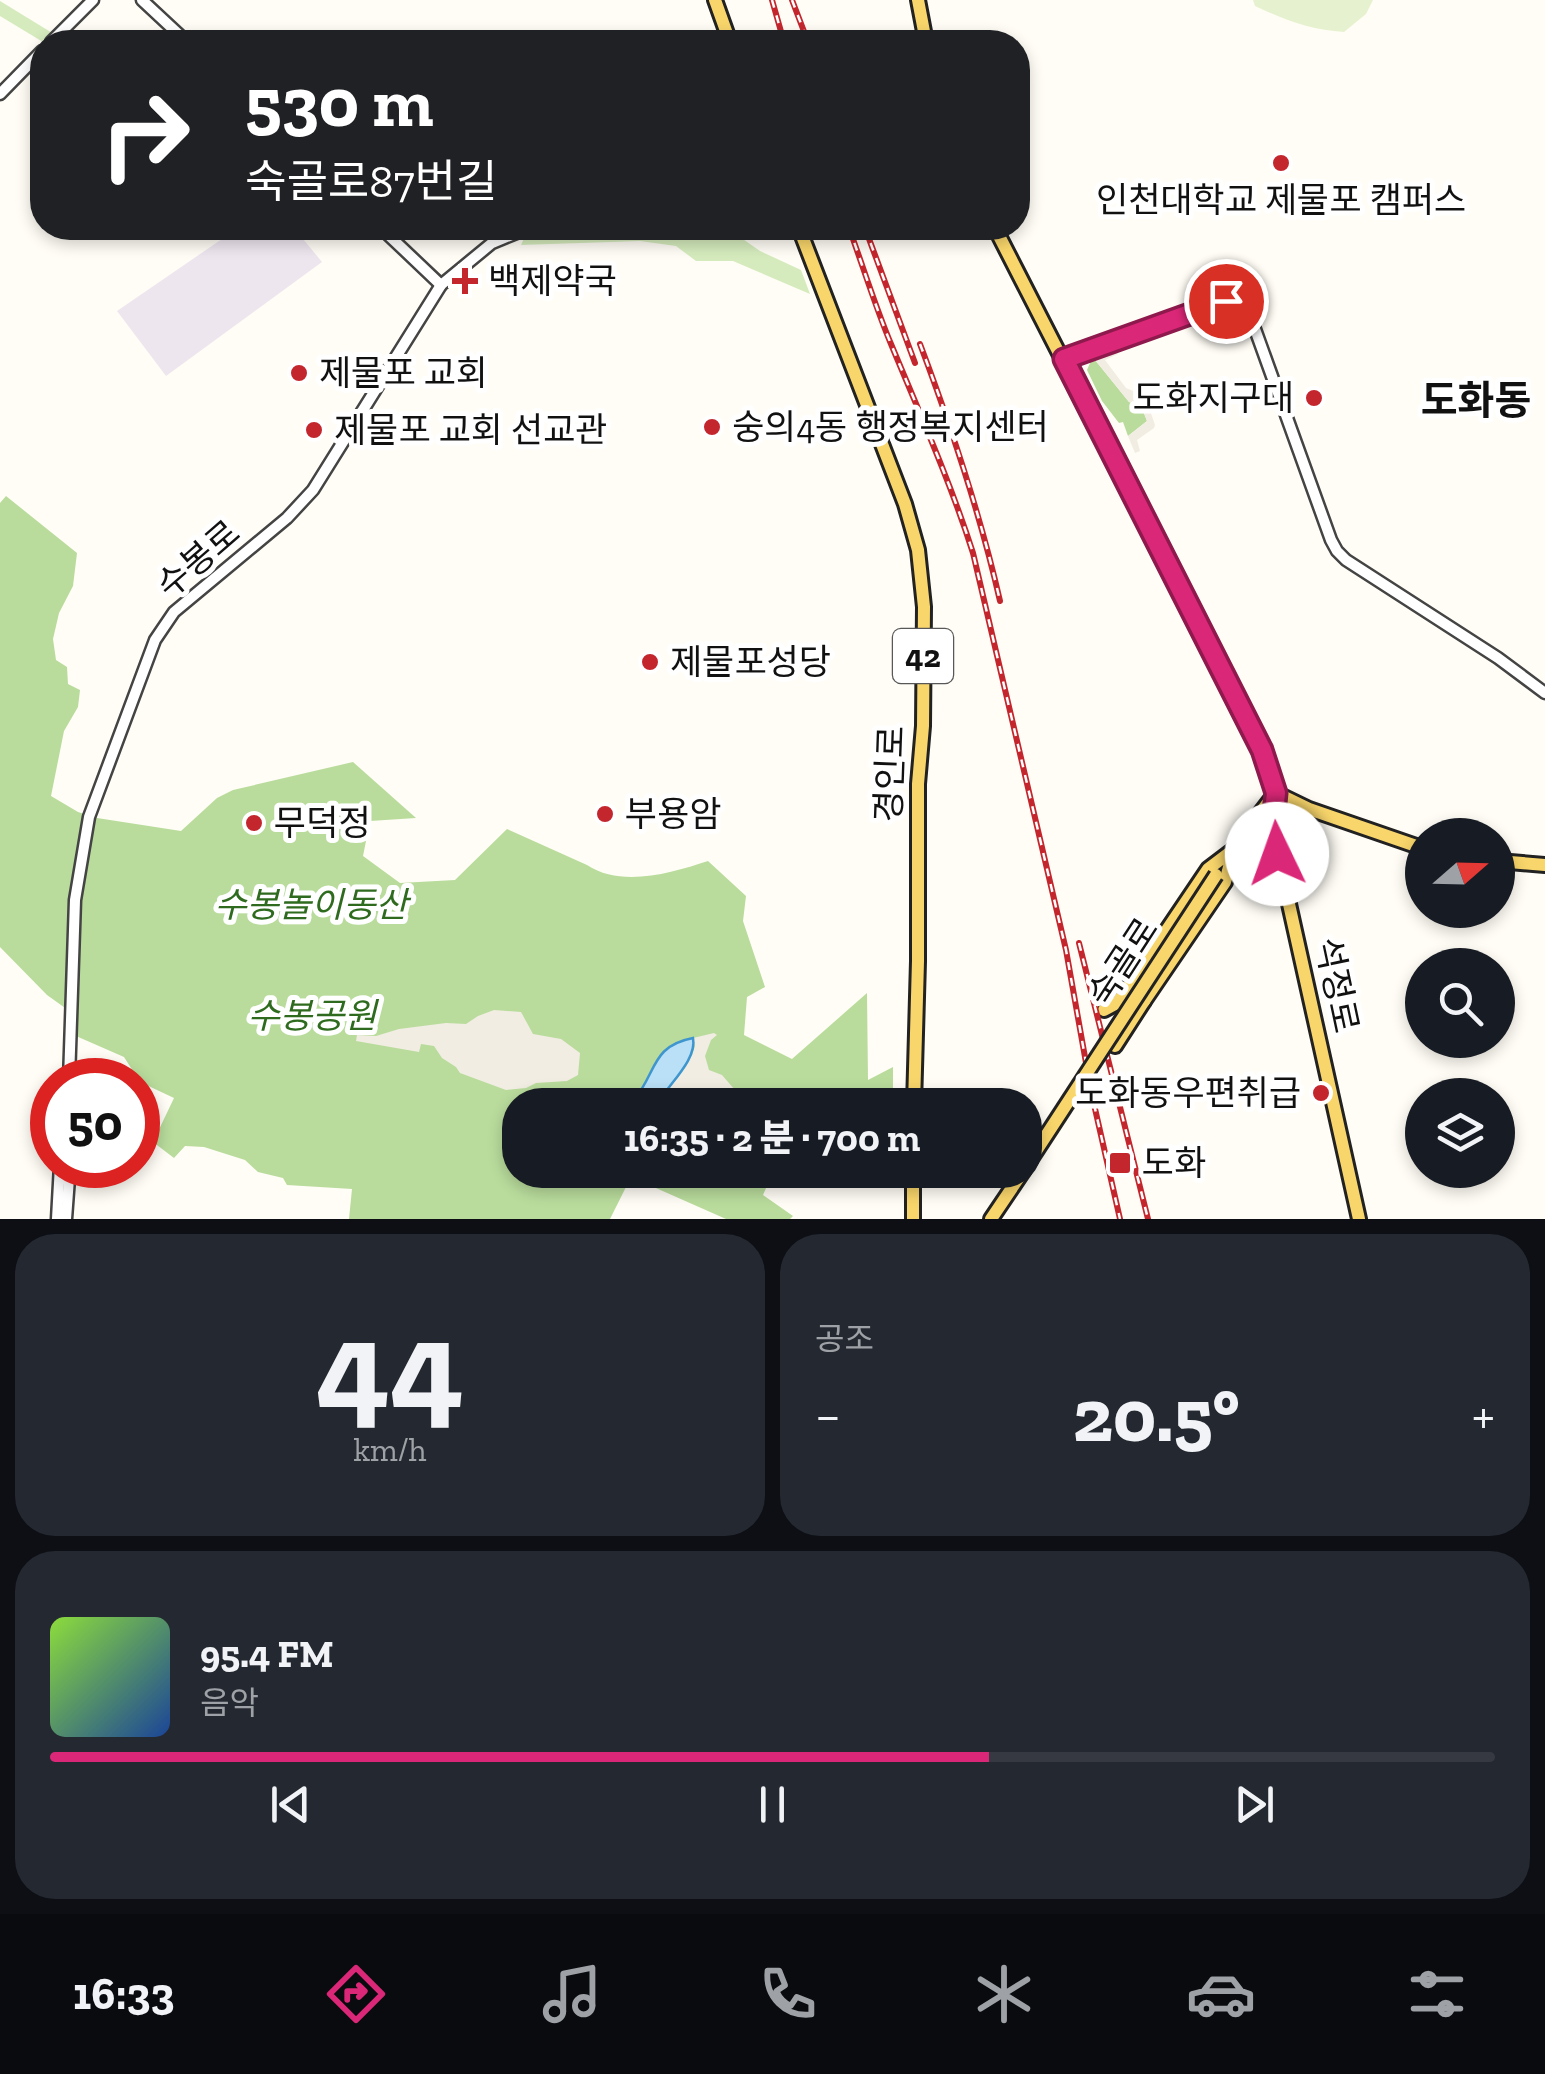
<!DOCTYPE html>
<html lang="ko">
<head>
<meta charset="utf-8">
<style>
  :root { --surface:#171b24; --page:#242831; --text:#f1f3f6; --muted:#9ea1a6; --line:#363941; --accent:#db2777 }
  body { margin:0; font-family:"Zilla Slab","Noto Sans KR",serif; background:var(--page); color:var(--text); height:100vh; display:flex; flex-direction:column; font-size:38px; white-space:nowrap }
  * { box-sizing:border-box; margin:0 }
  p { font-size:32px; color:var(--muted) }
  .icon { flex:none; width:55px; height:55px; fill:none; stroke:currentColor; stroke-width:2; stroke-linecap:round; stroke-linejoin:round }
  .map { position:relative; height:1219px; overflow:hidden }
  .panel { display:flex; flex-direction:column; gap:15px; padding:15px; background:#0d0f14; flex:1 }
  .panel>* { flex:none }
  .guide { position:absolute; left:30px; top:30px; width:1000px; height:210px; border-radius:40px; box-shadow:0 5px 15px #0003; background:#202124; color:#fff; overflow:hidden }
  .needle { width:65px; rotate:70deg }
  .fabs { position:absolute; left:1405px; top:818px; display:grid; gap:20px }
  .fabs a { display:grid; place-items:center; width:110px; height:110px; border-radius:50%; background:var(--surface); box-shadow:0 5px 15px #0003; font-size:50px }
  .speed { position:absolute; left:30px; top:1058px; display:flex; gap:20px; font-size:50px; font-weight:700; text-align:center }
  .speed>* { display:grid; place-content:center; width:130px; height:130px; border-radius:50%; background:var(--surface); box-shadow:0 5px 15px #0003; line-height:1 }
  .speed .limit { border:15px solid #d22; background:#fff; color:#111 }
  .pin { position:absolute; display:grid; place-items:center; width:85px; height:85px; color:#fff; margin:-42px; border:5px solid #fff; border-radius:50%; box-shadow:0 2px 10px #0007 }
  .me { position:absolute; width:110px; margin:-55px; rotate:357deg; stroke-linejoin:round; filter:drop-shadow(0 0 8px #0008) }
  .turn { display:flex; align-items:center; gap:35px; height:210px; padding:0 50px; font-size:45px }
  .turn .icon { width:130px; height:130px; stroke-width:2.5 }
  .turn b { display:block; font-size:70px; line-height:85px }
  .big { font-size:75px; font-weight:800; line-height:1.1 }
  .panel .tile { flex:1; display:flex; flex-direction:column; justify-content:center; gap:15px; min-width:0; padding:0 35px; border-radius:40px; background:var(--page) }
  .panel .dial { align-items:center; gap:0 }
  .dial b { font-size:130px; line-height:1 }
  .song { display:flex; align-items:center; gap:30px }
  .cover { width:120px; height:120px; border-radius:15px; background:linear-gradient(135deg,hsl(90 70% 55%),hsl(220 70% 35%)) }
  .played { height:10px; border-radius:5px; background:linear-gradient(90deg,var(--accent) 65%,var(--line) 65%) }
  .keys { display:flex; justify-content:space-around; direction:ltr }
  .heat { display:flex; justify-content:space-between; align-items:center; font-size:55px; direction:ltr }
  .panel .tiles { flex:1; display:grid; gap:15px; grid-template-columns:1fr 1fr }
  .tile:last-child { grid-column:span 2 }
  .trip { position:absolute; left:502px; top:1088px; width:540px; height:100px; border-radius:40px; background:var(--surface); box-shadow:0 5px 15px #0003; font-weight:800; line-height:100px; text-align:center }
  .tab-bar { display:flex; height:160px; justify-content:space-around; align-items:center; background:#090b0e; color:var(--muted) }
  .tab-bar .icon { width:70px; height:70px }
  .tab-bar .on { color:var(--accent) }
  .tab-bar b { font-size:45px; color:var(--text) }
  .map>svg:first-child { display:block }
  .industrial { fill:#eee6ef }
  .green { fill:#d5ebbd }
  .forest { fill:#b9dc9c }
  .pitch { fill:#e6f2cf }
  .plaza { fill:#f1ede2 }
  .water { fill:#b9e0f7; stroke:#3f96cf; stroke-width:2.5 }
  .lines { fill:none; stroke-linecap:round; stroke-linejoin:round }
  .minor-casing { stroke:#444; stroke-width:15 }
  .major-casing { stroke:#222; stroke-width:18 }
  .minor { stroke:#fff; stroke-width:10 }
  .major { stroke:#f9d66b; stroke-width:12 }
  .rail-casing { stroke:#c4262e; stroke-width:6 }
  .rail { stroke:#fff; stroke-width:2.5; stroke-dasharray:8; stroke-linecap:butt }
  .major-bridge-casing { stroke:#222; stroke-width:18; stroke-linecap:butt }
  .major-bridge { stroke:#f9d66b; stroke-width:12 }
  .route-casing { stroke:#8e194d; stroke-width:25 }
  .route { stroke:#db2777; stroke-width:18 }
  .poi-dot { fill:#c4262e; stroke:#fff; stroke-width:4 }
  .labels { text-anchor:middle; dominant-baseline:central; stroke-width:10; stroke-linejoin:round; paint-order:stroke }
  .shield { fill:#fff; stroke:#585858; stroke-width:2.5 }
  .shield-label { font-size:32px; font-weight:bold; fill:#111 }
  .poi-label { font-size:35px; fill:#111; stroke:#fff; text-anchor:start }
  .street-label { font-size:35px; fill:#111; stroke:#fff }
  .park-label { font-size:35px; font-style:italic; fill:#2f6b1f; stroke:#fff }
  .quarter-label { font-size:40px; font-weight:bold; fill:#111; stroke:#fff }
</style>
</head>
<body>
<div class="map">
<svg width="1545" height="1219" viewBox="0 0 1545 1219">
  <rect width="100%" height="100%" fill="#fffdf5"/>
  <polygon class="industrial" points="238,228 294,228 322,262 166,376 117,311"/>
  <g class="green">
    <polygon points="0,1 67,42 43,42 0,16"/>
    <polygon points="594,228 727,228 760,251 801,270 810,294 733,261 696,261 676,246 640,241 521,245 526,234"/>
  </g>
  <g class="forest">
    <polygon points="1095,360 1129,402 1141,406 1147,421 1128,436 1123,422 1119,423 1102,401 1087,370 1091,361"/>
    <path d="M6 496 77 553 73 586 59 613 53 639 56 660 67 667 68 684 80 690 78 707 64 731 51 796 78 812 97 818 181 831 217 798 233 790 353 762 416 818 370 821 363 856 400 883 455 880 507 829 587 865C622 888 671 873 708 861L746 896 743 921 765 987 747 997 744 1035 792 1059 867 993 868 1080 893 1067V1091L866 1098 865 1105H520V1170H774L763 1195 793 1216 790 1219H726L631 1177 610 1219H349L352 1189 287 1185 283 1178 258 1172 245 1160 204 1147 185 1146 174 1158 153 1142 174 1098 140 1082 124 1057 76 1036 75 1015 47 995 0 947V503Z"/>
  </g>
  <path class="pitch" d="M1253 0H1373L1366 14 1344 32C1311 30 1285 20 1255 6Z"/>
  <g class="plaza">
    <polygon points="1117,352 1118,354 1105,360 1126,388 1145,396 1155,425 1154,428 1137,440 1140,451 1135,453 1128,436 1147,421 1142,407 1129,402 1095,360"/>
    <polygon points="494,1010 521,1012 533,1034 561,1039 580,1053 578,1075 567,1081 536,1083 526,1088 506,1090 460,1073 456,1067 442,1058 434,1046 421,1044 419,1052 356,1041 357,1035 376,1036 399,1029 446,1023 466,1024 478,1016"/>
    <polygon points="714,1033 717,1035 711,1040 705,1056 709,1070 722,1075 735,1090 736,1098 747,1105 688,1105 688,1101 681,1098 677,1105 644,1105 642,1101 646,1102 662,1097 680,1074 682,1065 692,1055 695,1046 693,1038"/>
  </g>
  <path class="water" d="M693 1038C697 1058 673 1080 662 1097L655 1102 634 1100C657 1072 651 1046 693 1038Z"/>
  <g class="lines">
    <g class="minor-casing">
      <g id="minor">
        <polyline points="142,0 187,42"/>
        <polyline points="51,42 93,0"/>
        <polyline points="0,94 42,51"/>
        <polyline points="381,228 441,285"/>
        <polyline points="1064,359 1242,293 1331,540 1337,551 1346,560 1498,658 1545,693"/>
        <polyline points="69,1080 75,900 89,817 155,640 174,612 287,518 313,490 441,285 492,243 529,228"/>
        <polyline points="57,1219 60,1165"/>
        <polyline points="66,1219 70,1165"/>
      </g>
    </g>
    <g class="major-casing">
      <g id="major">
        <polyline points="715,0 730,42"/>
        <polyline points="918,0 926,42"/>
        <polyline points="799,228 905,504 918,550 924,607 923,726 918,784 918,961 914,1105"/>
        <polyline points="995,228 1262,750 1276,793 1273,832 1359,1219"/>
        <polyline points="1276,793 1309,809 1422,848"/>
        <polyline points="1238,842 1274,795"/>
        <polyline points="1234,848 1225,882 1144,1001 1127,989 1208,869 1245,841 1259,840 1268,844 1276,853"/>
        <polyline points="1498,861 1545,865"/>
        <polyline points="1104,1010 1117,1003 1127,989"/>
        <polyline points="1115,1046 1144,1001"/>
        <polyline points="913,1170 913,1219"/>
        <polyline points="991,1219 1024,1170"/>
      </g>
    </g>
    <use href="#minor" class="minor"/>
    <use href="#major" class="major"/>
    <g class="rail-casing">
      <g id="rail">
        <polyline points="772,0 784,42"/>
        <polyline points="792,0 808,42"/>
        <path d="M849 228C863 266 875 306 891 344 920 414 950 481 973 553L1066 950 1091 1091 1120 1219"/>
        <polyline points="865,228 915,363"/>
        <path d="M920 344C952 429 980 513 1000 601"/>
        <polyline points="1079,943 1148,1219"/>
      </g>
    </g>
    <use href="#rail" class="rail"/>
    <g class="major-bridge-casing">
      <polyline id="major-bridge" points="1025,1168 1216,875"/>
    </g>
    <use href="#major-bridge" class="major-bridge"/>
  </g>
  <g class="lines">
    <g class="route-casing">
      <polyline id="route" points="1226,301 1064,359 1262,750 1276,793 1272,832 1277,854"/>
    </g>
    <use href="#route" class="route"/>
  </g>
  <g class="poi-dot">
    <circle cx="1281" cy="163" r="10"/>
    <path d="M460 266h10v10h10v10h-10v10h-10v-10h-10v-10h10z"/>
    <circle cx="299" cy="373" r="10"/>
    <circle cx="1314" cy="398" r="10"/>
    <circle cx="712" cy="427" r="10"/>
    <circle cx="314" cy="430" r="10"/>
    <circle cx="650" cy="662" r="10"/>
    <circle cx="605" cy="814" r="10"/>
    <circle cx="254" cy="823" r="10"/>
    <circle cx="1321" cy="1093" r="10"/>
    <rect x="1108" y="1151" width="24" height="24" rx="5"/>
  </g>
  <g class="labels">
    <rect class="shield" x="893" y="629" width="60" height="54" rx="8"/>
    <g class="shield-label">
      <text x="923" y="656">42</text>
    </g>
    <g class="poi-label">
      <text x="1281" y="200" text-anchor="middle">인천대학교 제물포 캠퍼스</text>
      <text x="488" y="281">백제약국</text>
      <text x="319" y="373">제물포 교회</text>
      <text x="1294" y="398" text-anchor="end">도화지구대</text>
      <text x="732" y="427">숭의4동 행정복지센터</text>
      <text x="334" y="430">제물포 교회 선교관</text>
      <text x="670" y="662">제물포성당</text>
      <text x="625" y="814">부용암</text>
      <text x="274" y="823">무덕정</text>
      <text x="1301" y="1093" text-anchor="end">도화동우편취급</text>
      <text x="1142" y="1163">도화</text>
    </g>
    <g class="street-label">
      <text transform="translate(198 559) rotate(-41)">수봉로</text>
      <text transform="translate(890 774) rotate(-88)">경인로</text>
      <text transform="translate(1123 962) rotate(-57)">숙골로</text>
      <text transform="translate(1337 985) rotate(78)">석정로</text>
    </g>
    <g class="park-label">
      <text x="311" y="905">수봉놀이동산</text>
      <text x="312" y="1016">수봉공원</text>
    </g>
    <g class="quarter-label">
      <text x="1476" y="400">도화동</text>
    </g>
  </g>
</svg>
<div class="fabs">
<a><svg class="needle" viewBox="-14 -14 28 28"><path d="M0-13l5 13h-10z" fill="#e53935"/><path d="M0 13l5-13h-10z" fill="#9ea1a6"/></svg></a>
<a><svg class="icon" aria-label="search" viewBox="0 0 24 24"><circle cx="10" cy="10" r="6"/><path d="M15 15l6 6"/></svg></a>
<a><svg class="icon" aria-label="layers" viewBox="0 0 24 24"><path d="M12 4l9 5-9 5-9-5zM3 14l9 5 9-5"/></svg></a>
</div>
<div class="speed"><div class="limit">50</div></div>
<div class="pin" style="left:1226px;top:301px;background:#d93025"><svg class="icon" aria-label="arrive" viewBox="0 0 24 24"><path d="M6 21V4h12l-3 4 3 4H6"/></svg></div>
<svg class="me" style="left:1277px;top:854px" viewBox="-20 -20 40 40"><circle r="19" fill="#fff"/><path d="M0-13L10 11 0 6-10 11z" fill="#db2777"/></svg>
<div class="trip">16:35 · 2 분 · 700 m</div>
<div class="guide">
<div class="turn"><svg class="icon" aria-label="right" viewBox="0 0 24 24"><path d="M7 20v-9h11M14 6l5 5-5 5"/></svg><div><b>530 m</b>숙골로87번길</div></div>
</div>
</div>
<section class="panel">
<div class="tiles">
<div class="tile dial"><b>44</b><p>km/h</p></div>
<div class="tile"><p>공조</p>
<div class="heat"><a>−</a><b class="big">20.5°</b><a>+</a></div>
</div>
<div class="tile">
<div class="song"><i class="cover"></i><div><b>95.4 FM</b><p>음악</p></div></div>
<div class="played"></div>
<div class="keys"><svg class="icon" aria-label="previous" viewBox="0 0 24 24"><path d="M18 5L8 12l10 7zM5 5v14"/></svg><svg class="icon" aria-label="pause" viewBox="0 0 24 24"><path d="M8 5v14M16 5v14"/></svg><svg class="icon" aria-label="next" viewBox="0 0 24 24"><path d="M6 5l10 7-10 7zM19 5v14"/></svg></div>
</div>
</div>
</section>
<nav class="tab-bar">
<b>16:33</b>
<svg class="icon on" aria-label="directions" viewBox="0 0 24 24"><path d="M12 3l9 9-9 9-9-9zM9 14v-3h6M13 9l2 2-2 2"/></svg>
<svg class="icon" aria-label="music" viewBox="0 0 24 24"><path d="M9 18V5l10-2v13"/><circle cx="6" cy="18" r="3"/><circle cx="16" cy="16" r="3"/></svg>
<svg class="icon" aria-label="phone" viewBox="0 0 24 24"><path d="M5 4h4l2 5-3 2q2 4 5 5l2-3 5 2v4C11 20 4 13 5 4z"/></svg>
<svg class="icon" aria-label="climate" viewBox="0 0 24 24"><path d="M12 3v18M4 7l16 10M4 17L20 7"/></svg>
<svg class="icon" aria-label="car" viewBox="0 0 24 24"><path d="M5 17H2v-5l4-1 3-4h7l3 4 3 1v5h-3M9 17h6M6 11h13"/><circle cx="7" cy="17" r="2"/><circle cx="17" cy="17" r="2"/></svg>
<svg class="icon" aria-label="filters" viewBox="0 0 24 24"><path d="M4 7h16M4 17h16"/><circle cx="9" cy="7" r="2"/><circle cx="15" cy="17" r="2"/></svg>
</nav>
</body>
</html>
